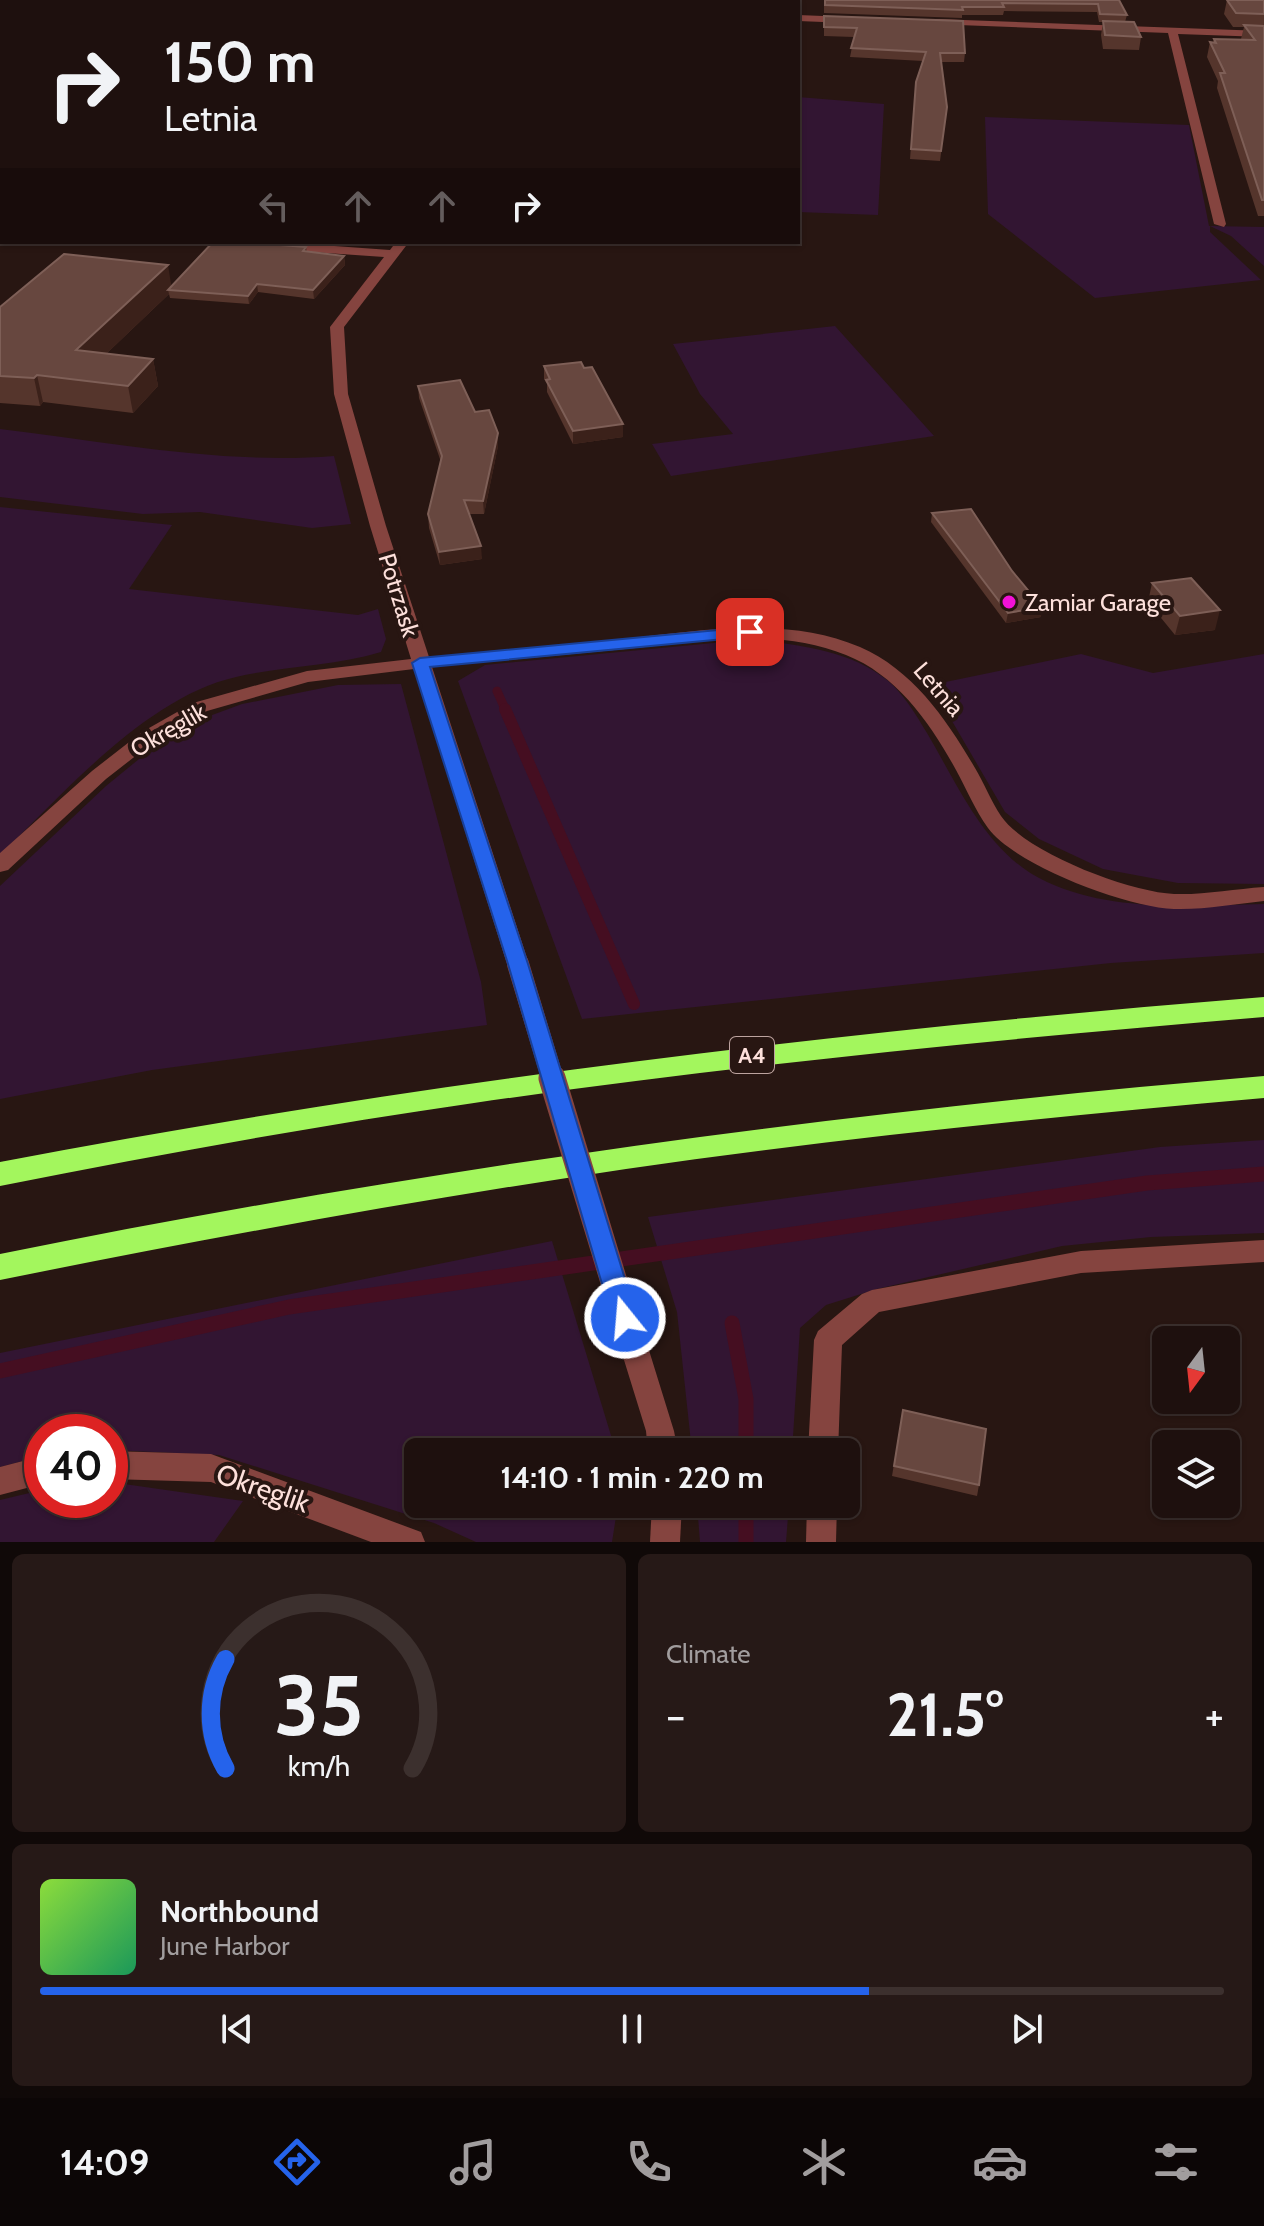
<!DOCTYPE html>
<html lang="en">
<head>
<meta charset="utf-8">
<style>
  :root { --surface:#1e100e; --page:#261917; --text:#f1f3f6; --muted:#a19d9e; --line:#3c302e; --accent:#2563eb }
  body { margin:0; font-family:Cabin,sans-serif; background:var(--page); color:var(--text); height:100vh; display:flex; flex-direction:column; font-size:30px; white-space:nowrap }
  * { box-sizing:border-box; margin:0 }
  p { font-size:26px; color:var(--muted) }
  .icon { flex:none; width:44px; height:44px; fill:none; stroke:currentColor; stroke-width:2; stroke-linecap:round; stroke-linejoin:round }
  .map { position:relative; height:1542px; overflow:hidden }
  .side { display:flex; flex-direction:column; gap:12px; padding:12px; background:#100908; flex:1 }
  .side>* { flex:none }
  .banner { position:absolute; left:0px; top:0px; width:800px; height:244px; box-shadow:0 2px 6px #0004,0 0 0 2px var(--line); background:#1e100e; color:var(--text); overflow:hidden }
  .needle { width:52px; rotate:195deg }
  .fabs { position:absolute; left:1152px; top:1326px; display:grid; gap:16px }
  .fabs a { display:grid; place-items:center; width:88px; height:88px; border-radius:12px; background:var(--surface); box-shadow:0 2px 6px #0004,0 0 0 2px var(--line); font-size:40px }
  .speed { position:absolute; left:24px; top:1414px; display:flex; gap:16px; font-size:40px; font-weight:700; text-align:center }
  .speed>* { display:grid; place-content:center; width:104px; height:104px; border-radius:50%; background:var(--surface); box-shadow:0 2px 6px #0004,0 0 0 2px var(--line); line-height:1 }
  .speed .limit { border:12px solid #d22; background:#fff; color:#111 }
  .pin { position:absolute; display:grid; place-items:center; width:68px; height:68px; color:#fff; margin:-34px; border-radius:16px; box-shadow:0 4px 12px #0006 }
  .me { position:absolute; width:88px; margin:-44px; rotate:343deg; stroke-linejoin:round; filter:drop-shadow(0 0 6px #0008) }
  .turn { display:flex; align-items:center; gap:28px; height:168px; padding:0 32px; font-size:36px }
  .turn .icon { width:104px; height:104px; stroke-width:2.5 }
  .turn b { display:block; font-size:56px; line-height:68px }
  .lanes { display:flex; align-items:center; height:76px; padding:0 32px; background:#0003; justify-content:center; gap:40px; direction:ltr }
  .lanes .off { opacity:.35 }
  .big { font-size:60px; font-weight:700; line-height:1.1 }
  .side .tile { flex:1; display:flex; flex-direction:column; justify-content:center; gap:12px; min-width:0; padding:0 28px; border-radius:12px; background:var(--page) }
  .side .dial { align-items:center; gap:0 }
  .dial svg { height:208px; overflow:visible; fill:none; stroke:var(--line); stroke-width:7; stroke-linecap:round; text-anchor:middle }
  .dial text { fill:var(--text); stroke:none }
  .song { display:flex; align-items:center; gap:24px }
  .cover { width:96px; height:96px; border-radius:12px; background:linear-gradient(135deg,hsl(90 70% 55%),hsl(150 70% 35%)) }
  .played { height:8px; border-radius:4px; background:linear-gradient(90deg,var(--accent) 70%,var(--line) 70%) }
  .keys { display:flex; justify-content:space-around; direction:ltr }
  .heat { display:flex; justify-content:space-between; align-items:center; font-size:44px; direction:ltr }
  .side .tiles { flex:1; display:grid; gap:12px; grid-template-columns:1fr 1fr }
  .tile:last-child { grid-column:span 2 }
  .trip { position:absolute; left:404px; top:1438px; width:456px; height:80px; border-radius:12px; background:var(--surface); box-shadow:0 2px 6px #0004,0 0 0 2px var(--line); font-weight:700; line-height:80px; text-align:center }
  .dock { display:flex; height:128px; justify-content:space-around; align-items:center; background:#0c0606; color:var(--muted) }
  .dock .icon { width:56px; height:56px }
  .dock .on { color:var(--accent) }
  .dock b { font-size:36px; color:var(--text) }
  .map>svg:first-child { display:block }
  .green { fill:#321532 }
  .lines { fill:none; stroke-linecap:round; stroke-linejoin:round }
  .stream-far2 { stroke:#450e21; stroke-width:9 }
  .stream-far1 { stroke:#450e21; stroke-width:12 }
  .stream { stroke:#450e21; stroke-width:15 }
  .minor { fill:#85443f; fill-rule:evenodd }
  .highway { fill:#a3f65d; fill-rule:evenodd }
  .minor-bridge-far1 { stroke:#85443f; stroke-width:22 }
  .minor-bridge { stroke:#85443f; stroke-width:27 }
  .wall { fill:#55352c }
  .shaded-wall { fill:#3b211a }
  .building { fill:#67473f; stroke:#7e5f57; stroke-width:2 }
  .route { fill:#2563eb; stroke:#184099; stroke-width:2 }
  .poi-dot { fill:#f212d7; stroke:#281612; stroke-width:3 }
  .labels { text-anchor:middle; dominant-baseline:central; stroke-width:8; stroke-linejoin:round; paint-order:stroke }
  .shield { fill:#281612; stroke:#bda39f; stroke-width:2 }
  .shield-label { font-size:22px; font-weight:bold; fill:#fde0db }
  .street-label { font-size:24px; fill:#fde0db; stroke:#281612 }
  .poi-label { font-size:24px; fill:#fde0db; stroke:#281612; text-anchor:start }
  .near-street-label { font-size:28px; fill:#fde0db; stroke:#281612 }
</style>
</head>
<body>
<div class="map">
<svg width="1264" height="1542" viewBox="0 0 1264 1542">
  <rect width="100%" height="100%" fill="#281612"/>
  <g class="green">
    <polygon points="0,0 263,0 2,2 2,92"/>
    <polygon points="798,97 884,104 878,215 798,212"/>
    <polygon points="985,117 1189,125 1209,226 1264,227 1264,266 1231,236 1210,226 1210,232 1261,280 1095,298 988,214"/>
    <polygon points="835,326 934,436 671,476 652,444 733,434 700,394 673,344"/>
    <path d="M0 429C110 442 223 465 334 456L351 524 312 528 200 512 143 514 0 497Z"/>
    <path d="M0 507 172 525 129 589 358 615 378 609 386 639 381 652C334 666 284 666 236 677 147 697 64 793 0 855Z"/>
    <path d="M755 639C801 646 849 650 887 680 904 694 916 715 927 733 959 787 987 855 1047 882 1115 913 1192 905 1264 904V953L1111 963 582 1019 458 681 485 665Z"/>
    <polygon points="1081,654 1153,673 1264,654 1264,884 1178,883 1103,869 1039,839 1005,812 931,685"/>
    <polygon points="401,684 481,982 487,1025 152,1070 0,1099 0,886 106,786 177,728 242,704 338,685"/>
    <polygon points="1264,1140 1264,1233 1151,1237 1062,1246 877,1289 826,1305 800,1328 792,1452 692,1452 677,1312 648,1217 1160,1147"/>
    <polygon points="552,1241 616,1452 418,1452 418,1504 618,1504 612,1542 476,1542 434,1523 219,1455 110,1450 110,1432 42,1432 42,1456 0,1467 0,1353"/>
    <polygon points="110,1482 243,1501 214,1542 0,1542 0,1500 42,1490 42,1500 110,1500"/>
    <polygon points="697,1504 789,1504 786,1542 700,1542"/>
  </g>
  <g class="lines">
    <polyline class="stream-far2" points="497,691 506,711"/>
    <polyline class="stream-far1" points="505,709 634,1004"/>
    <g class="stream">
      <polyline points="732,1323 746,1399 746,1452"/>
      <polyline points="0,1371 289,1307 1147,1183 1264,1174"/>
      <polyline points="746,1504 746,1542"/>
    </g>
    <g class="minor">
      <polygon points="601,0 611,0 600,2"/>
      <polygon points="798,15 848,17 853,20 848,23 798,21"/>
      <polygon points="936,19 1264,31 1264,37 1178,34 1226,224 1224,227 1214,224 1168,33 932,24"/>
      <rect x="0" y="162" width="2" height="8"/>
      <rect x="0" y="217" width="2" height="8"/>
      <path d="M219 242H279L390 250 396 242H409L344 327 348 394 386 526 429 657C493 651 557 645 622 639 701 631 785 615 860 647 913 670 947 720 975 768 984 783 991 801 1001 816 1026 853 1130 892 1174 894 1204 895 1234 889 1264 887V901C1234 904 1204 910 1174 909 1127 907 1016 866 988 828 975 810 967 790 956 770 931 724 897 675 846 655 776 626 698 642 625 649 561 655 497 661 432 667L529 964 526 970H510L507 964 414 669 308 682 207 711 156 740 106 779 8 870 0 872V853L92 771 142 732 193 703 307 671 411 659 370 526 334 394 330 327 384 257 225 246Z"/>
      <polygon points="1264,1240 1264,1262 1081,1273 879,1312 842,1345 838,1452 808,1452 814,1340 818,1331 862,1294 872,1290 1081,1251"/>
      <polygon points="625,1306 635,1310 639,1318 674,1431 678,1452 648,1452 646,1431 611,1318 615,1310"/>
      <polygon points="110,1451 211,1454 421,1532 425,1542 371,1542 211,1482 110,1479"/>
      <polygon points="42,1456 42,1484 0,1495 0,1467"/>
      <polygon points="652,1504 682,1504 680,1542 650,1542"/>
      <polygon points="807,1504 837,1504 836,1542 806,1542"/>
    </g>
    <g class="highway">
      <path d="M1264 997V1017C1000 1039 736 1065 474 1103 315 1126 157 1155 0 1186V1162C421 1082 837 1031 1264 997Z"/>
      <path d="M1264 1076V1098C1051 1117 838 1138 626 1169 416 1200 208 1238 0 1280V1254C421 1169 836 1112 1264 1076Z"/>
    </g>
    <polyline class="minor-bridge-far1" points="518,964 553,1080"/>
    <polyline class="minor-bridge" points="552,1078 625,1318"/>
  </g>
  <g class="wall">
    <polygon points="824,0 1119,0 1127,15 1125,22 1141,37 1139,50 1103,49 1101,35 1103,22 1099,22 1097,12 1004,11 1003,15 962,15 962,18 824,13"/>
    <polygon points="1227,0 1264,0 1264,216 1258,216 1217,88 1218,81 1207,57 1210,42 1213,42 1214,39 1241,39 1244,27 1233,27 1224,14"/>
    <polygon points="824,16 965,53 964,62 941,62 947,107 940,161 910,159 916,82 923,61 850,57 854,37 824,36"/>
    <rect x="0" y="89" width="2" height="57"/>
    <polygon points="306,247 307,252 344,256 345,265 314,299 258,292 249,304 170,298 169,294 106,354 153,359 158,386 133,413 43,402 40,406 0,403 0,307 172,286"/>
    <polygon points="544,366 623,437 573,444 547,392 547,384 544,379"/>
    <polygon points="418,386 475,412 498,446 484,514 469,514 482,559 440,565 429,528 428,514 441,462 419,398"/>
    <polygon points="932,513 1041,617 1006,623 931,522"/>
    <polygon points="1152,583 1215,630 1175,635 1148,602"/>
    <polygon points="903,1410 979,1485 977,1496 892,1476"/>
  </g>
  <g class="shaded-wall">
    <polygon points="2,92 2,118 0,118 0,93"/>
    <polygon points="344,256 345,265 314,299 313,290"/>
    <polygon points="168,265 172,290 168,290 169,294 82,377 76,350"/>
    <polygon points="257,284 258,292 249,304 248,296"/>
    <polygon points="153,359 158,386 133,413 128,386"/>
    <polygon points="37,375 43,402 40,406 34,378"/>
    <polygon points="623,424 623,437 573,444 573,431"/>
    <polygon points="498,433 498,446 484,514 483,501"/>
    <polygon points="481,546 482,559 440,565 439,552"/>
    <polygon points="1042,607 1041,617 1006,623 1008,613"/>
    <polygon points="1220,610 1215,630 1175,635 1180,616"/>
  </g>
  <g class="building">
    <polygon points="375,0 415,0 413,2 373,2"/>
    <polygon points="632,0 728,0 728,2 631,2"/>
    <polygon points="825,0 1119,0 1127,15 1100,14 1098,4 1002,3 1004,7 962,7 963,10 825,5"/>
    <polygon points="1227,0 1264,0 1264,14 1236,13"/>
    <polygon points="484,1 516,2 483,2"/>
    <polygon points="824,16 963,21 965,53 940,53 947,107 941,151 911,149 916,82 926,52 851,48 857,28 824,27"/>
    <polygon points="1103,21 1134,22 1141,37 1105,35"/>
    <polygon points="1244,25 1264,26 1264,200 1262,200 1220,73 1225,73 1210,42 1216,43 1214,39 1255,40"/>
    <polygon points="2,107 2,118 0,118 0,108"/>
    <polygon points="213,242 242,242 306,247 303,251 344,256 313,290 257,284 248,296 168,290"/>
    <polygon points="64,254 168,265 76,350 153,359 128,386 37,375 34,378 0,376 0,307"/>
    <polygon points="581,362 584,368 592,367 623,424 573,431 546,380 550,379 544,366"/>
    <polygon points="460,380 475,412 489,410 498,433 483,501 464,500 481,546 439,552 428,514 442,456 418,386"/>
    <polygon points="971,509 1012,571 1042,607 1008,613 932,513"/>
    <polygon points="1191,578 1220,610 1180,616 1152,583"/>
    <polygon points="903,1410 986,1429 979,1485 894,1466"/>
  </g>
  <polygon class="route" points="750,627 756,628 758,632 756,636 430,667 528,964 637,1318 634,1326 625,1329 616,1326 612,1318 508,964 412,663 420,658"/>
  <circle class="poi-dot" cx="1009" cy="602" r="8"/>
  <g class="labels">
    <rect class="shield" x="730" y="1037" width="44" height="36" rx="6"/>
    <g class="shield-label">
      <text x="752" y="1055">A4</text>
    </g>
    <g class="street-label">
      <text transform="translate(399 595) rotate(73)">Potrzask</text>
      <text transform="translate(939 689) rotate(49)">Letnia</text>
      <text transform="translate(168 730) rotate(-30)">Okręglik</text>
    </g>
    <g class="poi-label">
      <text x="1025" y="602">Zamiar Garage</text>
    </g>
    <g class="near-street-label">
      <text transform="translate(263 1488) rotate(19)">Okręglik</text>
    </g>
  </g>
</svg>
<div class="fabs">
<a><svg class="needle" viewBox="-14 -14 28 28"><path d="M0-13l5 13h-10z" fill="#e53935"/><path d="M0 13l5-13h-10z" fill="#a19d9e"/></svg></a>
<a><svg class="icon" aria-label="layers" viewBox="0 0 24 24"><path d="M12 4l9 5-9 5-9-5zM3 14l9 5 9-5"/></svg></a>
</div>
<div class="speed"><div class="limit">40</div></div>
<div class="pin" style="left:750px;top:632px;background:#d93025"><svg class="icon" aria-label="arrive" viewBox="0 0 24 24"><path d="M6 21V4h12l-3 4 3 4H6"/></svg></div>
<svg class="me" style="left:625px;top:1318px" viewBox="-20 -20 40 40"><circle r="17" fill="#2563eb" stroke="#fff" stroke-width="3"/><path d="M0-11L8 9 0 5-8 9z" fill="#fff"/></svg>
<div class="trip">14:10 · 1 min · 220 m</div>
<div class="banner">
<div class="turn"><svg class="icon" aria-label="right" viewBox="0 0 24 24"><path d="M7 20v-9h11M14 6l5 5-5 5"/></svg><div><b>150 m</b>Letnia</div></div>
<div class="lanes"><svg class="icon off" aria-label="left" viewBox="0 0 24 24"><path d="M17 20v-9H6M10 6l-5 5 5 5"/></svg><svg class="icon off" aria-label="ahead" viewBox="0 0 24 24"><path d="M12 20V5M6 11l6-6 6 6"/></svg><svg class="icon off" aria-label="ahead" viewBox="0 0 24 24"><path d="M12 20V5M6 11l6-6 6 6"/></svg><svg class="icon" aria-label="right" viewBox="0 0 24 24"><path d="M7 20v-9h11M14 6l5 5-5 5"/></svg></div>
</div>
</div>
<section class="side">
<div class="tiles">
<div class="tile dial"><svg viewBox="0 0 100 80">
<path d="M14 69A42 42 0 1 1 86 69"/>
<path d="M14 69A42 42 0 0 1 14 27" stroke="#2563eb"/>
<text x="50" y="56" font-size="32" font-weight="700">35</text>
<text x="50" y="72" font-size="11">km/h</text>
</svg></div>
<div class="tile"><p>Climate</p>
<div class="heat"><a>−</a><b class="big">21.5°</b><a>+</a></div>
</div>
<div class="tile">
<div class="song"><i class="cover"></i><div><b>Northbound</b><p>June Harbor</p></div></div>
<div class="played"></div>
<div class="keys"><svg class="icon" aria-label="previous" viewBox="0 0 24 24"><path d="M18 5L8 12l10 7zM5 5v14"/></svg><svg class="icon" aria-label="pause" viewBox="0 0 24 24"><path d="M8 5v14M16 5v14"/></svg><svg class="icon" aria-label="next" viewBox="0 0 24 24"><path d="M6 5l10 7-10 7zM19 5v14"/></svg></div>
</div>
</div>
</section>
<nav class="dock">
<b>14:09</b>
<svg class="icon on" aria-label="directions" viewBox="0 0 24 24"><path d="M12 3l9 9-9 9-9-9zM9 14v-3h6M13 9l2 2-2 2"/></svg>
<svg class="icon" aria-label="music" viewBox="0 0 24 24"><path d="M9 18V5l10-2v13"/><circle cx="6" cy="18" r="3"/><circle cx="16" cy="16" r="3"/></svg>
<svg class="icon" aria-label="phone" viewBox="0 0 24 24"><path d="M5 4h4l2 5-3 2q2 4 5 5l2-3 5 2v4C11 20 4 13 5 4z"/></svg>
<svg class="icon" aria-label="climate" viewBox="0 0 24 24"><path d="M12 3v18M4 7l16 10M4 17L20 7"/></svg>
<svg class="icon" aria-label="car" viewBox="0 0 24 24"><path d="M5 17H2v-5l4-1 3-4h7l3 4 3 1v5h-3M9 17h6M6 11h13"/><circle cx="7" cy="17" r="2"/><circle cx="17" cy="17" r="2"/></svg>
<svg class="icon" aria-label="filters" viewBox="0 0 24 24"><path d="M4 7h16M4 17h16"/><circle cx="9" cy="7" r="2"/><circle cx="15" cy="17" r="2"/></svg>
</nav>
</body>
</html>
